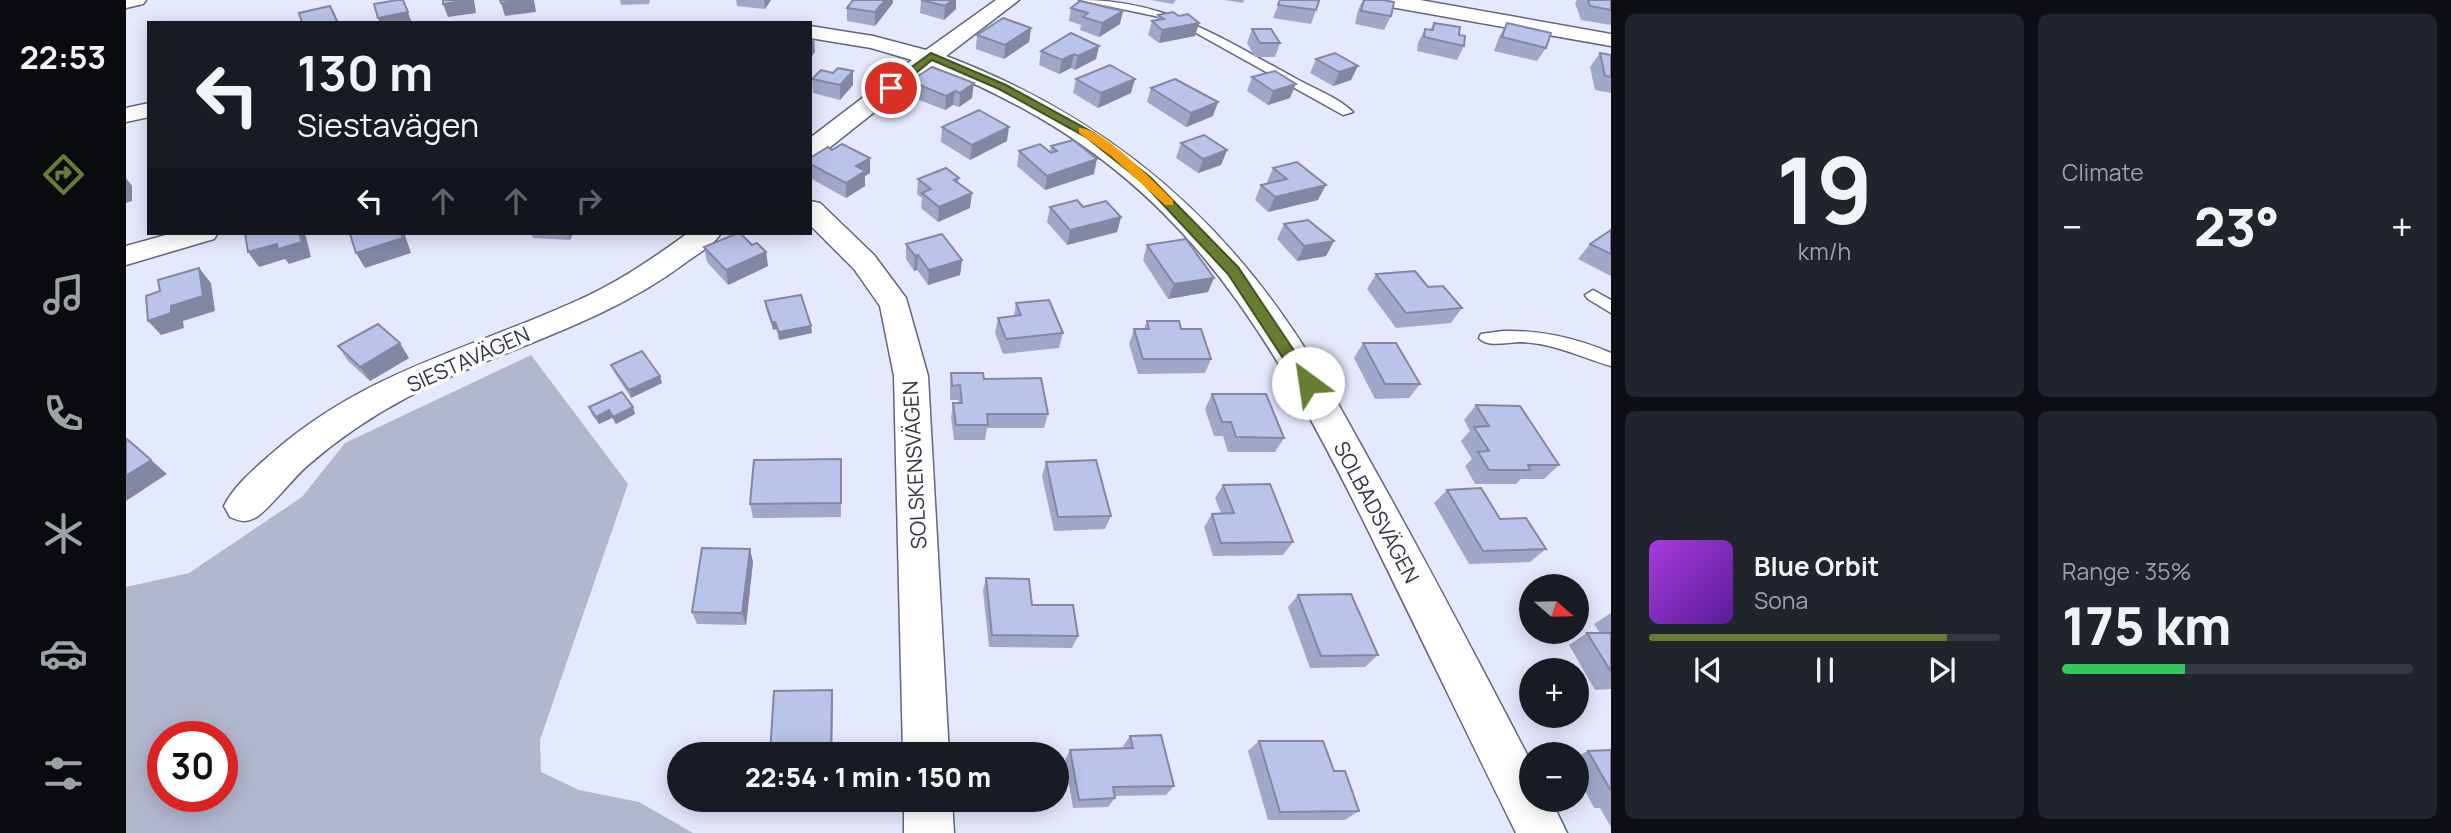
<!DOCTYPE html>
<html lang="en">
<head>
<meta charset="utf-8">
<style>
  :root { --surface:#171b24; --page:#20242c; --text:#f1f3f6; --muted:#9ea1a6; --line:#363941; --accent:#657e32 }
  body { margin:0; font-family:Manrope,sans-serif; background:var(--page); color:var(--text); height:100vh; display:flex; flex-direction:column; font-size:26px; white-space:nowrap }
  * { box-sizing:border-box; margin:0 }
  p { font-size:23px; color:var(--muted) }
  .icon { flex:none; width:38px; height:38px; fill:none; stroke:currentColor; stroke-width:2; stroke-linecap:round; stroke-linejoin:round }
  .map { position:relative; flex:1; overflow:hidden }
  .drawer { display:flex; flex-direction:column; gap:14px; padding:14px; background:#0d0f14; width:840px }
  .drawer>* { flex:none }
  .hud { position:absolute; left:21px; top:21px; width:665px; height:214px; border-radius:0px; box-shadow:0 4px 18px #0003; background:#171b24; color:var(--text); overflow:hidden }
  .needle { width:46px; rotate:110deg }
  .tools { position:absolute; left:1393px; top:574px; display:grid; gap:14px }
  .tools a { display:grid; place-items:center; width:70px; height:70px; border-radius:50%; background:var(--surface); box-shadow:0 4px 18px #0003; font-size:35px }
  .speed { position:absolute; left:21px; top:721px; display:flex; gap:14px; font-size:35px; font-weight:700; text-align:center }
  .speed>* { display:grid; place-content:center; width:91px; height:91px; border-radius:50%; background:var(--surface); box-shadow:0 4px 18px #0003; line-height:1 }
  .speed .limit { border:10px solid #d22; background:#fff; color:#111 }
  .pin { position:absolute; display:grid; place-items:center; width:60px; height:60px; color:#fff; margin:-30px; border:4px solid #fff; border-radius:50%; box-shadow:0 2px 7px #0007 }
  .me { position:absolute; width:77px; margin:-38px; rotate:329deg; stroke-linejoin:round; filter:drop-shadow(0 0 5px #0008) }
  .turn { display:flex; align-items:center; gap:24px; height:147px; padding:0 35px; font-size:32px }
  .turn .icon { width:91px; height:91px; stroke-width:2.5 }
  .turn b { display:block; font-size:49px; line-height:60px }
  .lanes { display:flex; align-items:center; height:66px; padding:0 35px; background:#0003; justify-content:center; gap:35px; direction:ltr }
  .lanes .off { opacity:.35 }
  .big { font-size:52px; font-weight:800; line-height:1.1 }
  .drawer .widget { flex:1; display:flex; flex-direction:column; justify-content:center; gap:10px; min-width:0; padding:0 24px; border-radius:10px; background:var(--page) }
  .drawer .dial { align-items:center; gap:0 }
  .dial b { font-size:91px; line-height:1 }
  .song { display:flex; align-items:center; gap:21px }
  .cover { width:84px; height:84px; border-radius:10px; background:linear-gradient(135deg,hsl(280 70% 55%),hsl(270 70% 35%)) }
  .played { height:7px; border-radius:4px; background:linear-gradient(90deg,var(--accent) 85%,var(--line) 85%) }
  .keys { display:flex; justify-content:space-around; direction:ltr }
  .heat { display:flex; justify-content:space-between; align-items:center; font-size:38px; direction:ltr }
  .charge { height:10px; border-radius:5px; background:linear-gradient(90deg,#34c759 35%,var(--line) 0) }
  .drawer .tiles { flex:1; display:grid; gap:14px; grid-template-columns:repeat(2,1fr) }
  .trip { position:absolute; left:541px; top:742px; width:402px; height:70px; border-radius:35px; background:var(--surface); box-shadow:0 4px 18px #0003; font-weight:800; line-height:70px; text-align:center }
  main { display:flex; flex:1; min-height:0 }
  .tabs { display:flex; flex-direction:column; width:126px; justify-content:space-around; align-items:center; background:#090b0e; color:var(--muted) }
  .tabs .icon { width:49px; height:49px }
  .tabs .selected { color:var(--accent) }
  .tabs b { font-size:32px; color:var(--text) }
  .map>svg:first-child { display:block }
  .green { fill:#b1b7cf; fill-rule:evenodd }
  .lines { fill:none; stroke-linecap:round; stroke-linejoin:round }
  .lane-casing { stroke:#606683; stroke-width:3 }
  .street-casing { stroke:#606683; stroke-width:3 }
  .lane { fill:#fff; fill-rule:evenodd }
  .street { fill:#fff; fill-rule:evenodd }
  .wall { fill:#a0a8c9 }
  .shaded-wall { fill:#8288a4 }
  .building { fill:#bac3ea; stroke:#8288a4; stroke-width:2 }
  .route { fill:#657e32; stroke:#425220; stroke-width:2 }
  .slow { fill:#f59e0b }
  .labels { text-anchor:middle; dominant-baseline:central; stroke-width:7; stroke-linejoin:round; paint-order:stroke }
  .street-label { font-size:21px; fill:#333642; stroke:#fff }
</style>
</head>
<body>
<main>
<nav class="tabs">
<b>22:53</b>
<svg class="icon selected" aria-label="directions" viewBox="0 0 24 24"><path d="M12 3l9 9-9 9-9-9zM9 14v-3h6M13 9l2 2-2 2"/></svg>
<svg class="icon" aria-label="music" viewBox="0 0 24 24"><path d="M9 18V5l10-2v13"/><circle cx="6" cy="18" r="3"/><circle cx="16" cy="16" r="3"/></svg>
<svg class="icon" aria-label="phone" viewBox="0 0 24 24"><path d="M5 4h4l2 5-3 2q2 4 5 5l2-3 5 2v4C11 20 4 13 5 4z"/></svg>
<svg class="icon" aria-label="climate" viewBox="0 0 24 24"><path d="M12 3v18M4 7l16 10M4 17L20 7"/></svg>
<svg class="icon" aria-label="car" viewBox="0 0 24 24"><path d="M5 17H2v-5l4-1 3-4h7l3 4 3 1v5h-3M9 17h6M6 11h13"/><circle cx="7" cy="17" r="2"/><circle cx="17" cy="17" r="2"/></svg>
<svg class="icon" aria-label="filters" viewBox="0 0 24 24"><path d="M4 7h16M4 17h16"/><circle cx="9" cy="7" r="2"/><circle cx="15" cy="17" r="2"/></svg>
</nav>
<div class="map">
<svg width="1485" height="833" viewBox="0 0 1485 833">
  <rect width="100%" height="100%" fill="#e5e9fd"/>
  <path class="green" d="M405 355 502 484 414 740 415 772 453 790 513 802 567 833H0V587L63 573 176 497 219 443ZM37 737H96V796H37Z"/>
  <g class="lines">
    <g class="lane-casing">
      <g id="lane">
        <path d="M953 0C1041 0 1093 37 1167 77 1186 88 1212 97 1227 112L1217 115 1054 24 1029 16Z"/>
        <polygon points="1467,290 1485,300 1485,313 1462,299 1459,295"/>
        <path d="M1377 331C1415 330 1450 338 1485 353V366C1454 357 1428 343 1395 342 1382 342 1361 348 1353 338L1355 334Z"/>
      </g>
    </g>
    <g class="street-casing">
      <g id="street">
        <polygon points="0,0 20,0 17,4 0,8"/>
        <path d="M870 0H893L820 56C960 109 1072 194 1158 317 1195 369 1224 426 1255 481 1307 574 1356 668 1405 762V800H1425L1441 833H1390C1339 730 1290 627 1239 524 1131 308 1042 159 806 66L693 156 684 159V138L786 60 745 48 684 38V26L747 36 800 50Z"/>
        <polygon points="1249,0 1294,0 1485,34 1485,46 1259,6"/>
        <polygon points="23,103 23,117 0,122 0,108"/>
        <polygon points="684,201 694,203 748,255 780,298 802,376 823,754 777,754 768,376 754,306 728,269 684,225"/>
        <polygon points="47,233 92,233 88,239 0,265 0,246"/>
        <path d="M562 233H595C587 246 571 254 559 263 475 326 374 349 282 397 246 416 212 439 181 466 167 478 142 511 129 518 119 523 113 521 104 517L98 506C108 486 127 470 144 455 238 372 339 351 448 302 490 284 526 259 562 233Z"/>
        <polygon points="778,800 826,800 828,833 778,833"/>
      </g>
    </g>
    <use href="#lane" class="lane"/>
    <use href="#street" class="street"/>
  </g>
  <g class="wall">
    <polygon points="494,0 524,0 523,4 495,5"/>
    <polygon points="610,0 645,0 639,9 611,6"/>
    <polygon points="727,0 767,0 767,3 749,26 721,21 721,8"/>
    <polygon points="795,0 830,9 818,20 794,13"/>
    <polygon points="1025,0 1050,0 1047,4"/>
    <polygon points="1099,0 1118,0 1117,3"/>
    <polygon points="1154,0 1190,10 1185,24 1147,18"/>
    <polygon points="1237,0 1257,0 1265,16 1258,30 1229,24 1232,10"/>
    <polygon points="1451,0 1485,0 1485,25 1455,20 1449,3"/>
    <polygon points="954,1 994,24 973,37 954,30 955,25 943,21 945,8"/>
    <polygon points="1032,15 1053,16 1073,23 1069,36 1033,43 1022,35 1026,21 1031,21"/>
    <polygon points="1308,23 1333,35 1338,46 1331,60 1291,51 1292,43 1299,29 1304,30"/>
    <polygon points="1381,23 1420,48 1411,61 1368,51 1373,37"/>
    <polygon points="905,28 903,42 878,59 850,49 851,35"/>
    <polygon points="1126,29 1154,43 1149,57 1129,57 1121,43"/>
    <polygon points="973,46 970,59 949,70 945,68 933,74 913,65 915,51"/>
    <polygon points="1209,53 1225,80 1207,86 1184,73 1190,59"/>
    <polygon points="1474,53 1485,55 1485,93 1469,90 1464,67"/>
    <polygon points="806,67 846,98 833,107 827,105 819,110 783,96 784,81"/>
    <polygon points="727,71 727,85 714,100 687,93 686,79 707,73"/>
    <polygon points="1126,77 1164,98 1142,105 1121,91"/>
    <polygon points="950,79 1005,93 972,108 947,93"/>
    <polygon points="1025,88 1087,116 1060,127 1021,102"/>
    <polygon points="816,127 881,141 844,160 815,142"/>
    <polygon points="1055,143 1101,150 1095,165 1072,173 1050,158"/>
    <polygon points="925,146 968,174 919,190 891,166 893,151 924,152"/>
    <polygon points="706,150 744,158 744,173 739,176 739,186 720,198 684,178 684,158"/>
    <polygon points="1147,168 1192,200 1142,212 1129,200 1135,185 1142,183 1141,182"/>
    <polygon points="833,178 832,183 844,208 812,222 795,208 796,198 791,194 792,179"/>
    <polygon points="924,207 957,207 995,217 991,232 941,245 921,222"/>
    <polygon points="1158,224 1208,241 1200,256 1171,261 1151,239"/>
    <polygon points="1485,230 1485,276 1452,259 1464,244"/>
    <polygon points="405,233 447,233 444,240 407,238"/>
    <polygon points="780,244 836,260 834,275 802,285 791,270 788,271 780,259"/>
    <polygon points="626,245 640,252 642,266 602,285 581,262 578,247"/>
    <polygon points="1021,245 1082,292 1042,299 1017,260"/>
    <polygon points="1250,274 1336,308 1325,323 1270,328 1241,289"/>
    <polygon points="639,301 686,333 653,340 650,329 647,330 640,309"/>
    <polygon points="890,303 937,333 933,348 877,354 869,333 872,318 888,316"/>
    <polygon points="1021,321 1055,329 1085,359 1079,373 1012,374 1003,344 1008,329 1018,329"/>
    <polygon points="1237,343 1294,384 1283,398 1249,399 1228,358"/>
    <polygon points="212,346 283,358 244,381 222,361"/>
    <polygon points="485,365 536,383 505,398 488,372"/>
    <polygon points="825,373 858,379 922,414 918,428 861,428 859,440 828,440 825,417 827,403 833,403 832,400 824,400 824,388"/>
    <polygon points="1086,394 1158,438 1149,452 1102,452 1097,436 1088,436 1079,409"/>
    <polygon points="1350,405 1433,465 1418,479 1395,479 1390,484 1349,484 1339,466 1346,459 1335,441 1344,431 1338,420"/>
    <polygon points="463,407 507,407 509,414 490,424 486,418 473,424 466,415"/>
    <polygon points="715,459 715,517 627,518 624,504"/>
    <polygon points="920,462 985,516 979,529 928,531 916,476"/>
    <polygon points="1097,485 1167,542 1157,555 1087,556 1078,527 1086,514 1095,513 1089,498"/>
    <polygon points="1321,490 1374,519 1420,549 1404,562 1343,564 1308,503"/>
    <polygon points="624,549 627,562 620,625 571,624 566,612"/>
    <polygon points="860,578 906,605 952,636 946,648 863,647 857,591"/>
    <polygon points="1172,595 1252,655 1239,667 1184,668 1162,607"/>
    <polygon points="1485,613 1485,689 1469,690 1443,645 1461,633 1474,633 1468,624"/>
    <polygon points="1004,736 1048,786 1040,795 989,796 989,798 982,807 947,808 939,760 944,750 998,748 997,746"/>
    <polygon points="1133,741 1208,771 1233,811 1219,820 1142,820 1122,751"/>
    <polygon points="1485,750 1485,827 1474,808 1468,808 1451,775 1451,756 1462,751"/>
  </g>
  <g class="shaded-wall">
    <polygon points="277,0 286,23 254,23 252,18"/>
    <polygon points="342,0 348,0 350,13 322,17 317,4"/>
    <polygon points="397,0 408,0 410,12 379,16 375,3"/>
    <polygon points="638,0 645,0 639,9"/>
    <polygon points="759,0 767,0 767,3 749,26 749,12"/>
    <polygon points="826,0 830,0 830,9 818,20 819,6"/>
    <polygon points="997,11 994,24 973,37 976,23"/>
    <polygon points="1073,23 1069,36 1033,43 1036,30"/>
    <polygon points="905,28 903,42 878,59 879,45"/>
    <polygon points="688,38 689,52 684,59 684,44"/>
    <polygon points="973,46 970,59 949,70 952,56"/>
    <polygon points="948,54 945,68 933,74 936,60"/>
    <polygon points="1232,66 1225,80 1207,86 1213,72"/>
    <polygon points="727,71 727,85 714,100 714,85"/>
    <polygon points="1009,79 1005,93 972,108 975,93"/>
    <polygon points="848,83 846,98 833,107 834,93"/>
    <polygon points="1170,84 1164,98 1142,105 1147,91"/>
    <polygon points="829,91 827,105 819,110 820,96"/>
    <polygon points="1092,102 1087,116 1060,127 1065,113"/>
    <polygon points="883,127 881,141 844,160 846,145"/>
    <polygon points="1101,150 1095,165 1072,173 1077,159"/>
    <polygon points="744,158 744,173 739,176 739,186 720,198 720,183 730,166"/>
    <polygon points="971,159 968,174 919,190 921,176"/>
    <polygon points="0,178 6,186 6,201 0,203"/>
    <polygon points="1200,185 1192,200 1142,212 1149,197"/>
    <polygon points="846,193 844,208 812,222 813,207"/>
    <polygon points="995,217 991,232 941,245 944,230"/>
    <polygon points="173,233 179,233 185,257 163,264 159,259 133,267 122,252"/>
    <polygon points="275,233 278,233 279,235 285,253 239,268 230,253"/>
    <polygon points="442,233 447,233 444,240"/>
    <polygon points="1208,241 1200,256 1171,261 1178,246"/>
    <polygon points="640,252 642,266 602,285 600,270"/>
    <polygon points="792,255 791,270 788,271 789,256"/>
    <polygon points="836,260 834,275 802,285 803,270"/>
    <polygon points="73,268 85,283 89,311 57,321 58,328 35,335 22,321 45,306"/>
    <polygon points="1088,278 1082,292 1042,299 1048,284"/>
    <polygon points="646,322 649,322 650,329 647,330"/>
    <polygon points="685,326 686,333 653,340 653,332"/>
    <polygon points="274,343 283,358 244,381 234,367"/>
    <polygon points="534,376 536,383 505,398 503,390"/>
    <polygon points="507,407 509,414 490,424 487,417"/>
    <polygon points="483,410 486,418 473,424 470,417"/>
    <polygon points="25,460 41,474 0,501 0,476"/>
    <polygon points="624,549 627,562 620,625 616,613"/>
    <polygon points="706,690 707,701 706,754 705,754"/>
  </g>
  <g class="building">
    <polygon points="271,0 277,0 282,12 252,18 248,4"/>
    <polygon points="317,0 342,0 317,4"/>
    <polygon points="374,0 397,0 375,3"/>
    <polygon points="727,0 759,0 749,12 721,8"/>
    <polygon points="795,0 826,0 819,6"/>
    <polygon points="1154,0 1190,0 1193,1 1190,10 1152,5"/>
    <polygon points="1238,0 1257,0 1268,2 1265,16 1235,11"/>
    <polygon points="1462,0 1485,0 1485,10 1464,6"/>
    <polygon points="954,1 997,11 976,23 957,17 962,13 945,8"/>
    <polygon points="204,6 212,23 176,23 173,13"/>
    <polygon points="1047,12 1053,16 1062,14 1073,23 1036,30 1026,21 1038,19 1032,15"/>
    <polygon points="877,18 905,28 879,45 851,35"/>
    <polygon points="1308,23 1334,27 1333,35 1339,36 1338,46 1298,37 1299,29 1307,30"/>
    <polygon points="1381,23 1425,33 1420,48 1376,37"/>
    <polygon points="1126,29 1145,29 1154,43 1134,43"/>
    <polygon points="945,33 973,46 952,56 948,54 936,60 915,51"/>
    <polygon points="1209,53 1232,66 1213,72 1190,59"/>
    <polygon points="1474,53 1485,55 1485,77 1479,76"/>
    <polygon points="984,65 1009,79 975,93 950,79"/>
    <polygon points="806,67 848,83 834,93 829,91 820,96 784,81"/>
    <polygon points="712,68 727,71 714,85 686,79 695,70 707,73"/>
    <polygon points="1149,71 1170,84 1147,91 1126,77"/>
    <polygon points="1049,79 1092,102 1065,113 1025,88"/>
    <polygon points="853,110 883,127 846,145 816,127"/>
    <polygon points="1078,135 1101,150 1077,159 1055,143"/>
    <polygon points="947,140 971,159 921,176 893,151 914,144 925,153 931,151 925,146"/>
    <polygon points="716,144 744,158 730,166 739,171 720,183 684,164 684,158 702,147 706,150"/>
    <polygon points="1171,162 1200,185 1149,197 1135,185 1161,179 1147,168"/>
    <polygon points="820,168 833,178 828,180 846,193 813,207 796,193 805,189 792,179"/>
    <polygon points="951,200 957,207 980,201 995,217 944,230 924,207"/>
    <polygon points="1182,220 1208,241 1178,246 1158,224"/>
    <polygon points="1485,230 1485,254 1464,244"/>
    <polygon points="119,233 173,233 176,242 152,249 151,244 122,252"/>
    <polygon points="230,233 275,233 277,238 230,253 224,234"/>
    <polygon points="612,233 614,233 626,245 631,243 640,252 600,270 578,247"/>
    <polygon points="816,234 836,260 803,270 792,255 789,256 780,244"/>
    <polygon points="1060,239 1088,278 1048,284 1021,245"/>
    <polygon points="73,268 77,296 45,306 45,313 22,321 20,296 34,291 32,280"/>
    <polygon points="1289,271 1302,287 1317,286 1336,308 1280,313 1250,274"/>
    <polygon points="675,295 685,326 653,332 649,322 646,322 639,301"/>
    <polygon points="923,300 937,333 880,339 872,318 895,315 890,303"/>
    <polygon points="1021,321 1053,321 1055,329 1075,329 1085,359 1017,359 1008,329 1023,329"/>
    <polygon points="252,324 274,343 234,367 212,346"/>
    <polygon points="1237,343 1270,343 1294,384 1259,384"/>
    <polygon points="516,351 534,376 503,390 485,365"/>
    <polygon points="825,373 857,373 858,379 915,378 922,414 861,414 862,425 830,425 827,403 836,403 834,385 826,386"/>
    <polygon points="496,392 507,407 487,417 483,410 470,417 463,407"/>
    <polygon points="1086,394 1140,394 1158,438 1110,437 1105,422 1096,422"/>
    <polygon points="1350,405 1394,406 1433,465 1402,465 1404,470 1363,470 1352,452 1363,451 1348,427 1363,426"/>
    <polygon points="1,439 25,460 0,476 0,440"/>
    <polygon points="715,459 715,503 624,504 628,460"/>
    <polygon points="970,460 985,516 932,517 920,462"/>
    <polygon points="1144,484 1167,542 1095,543 1086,514 1108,513 1097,485"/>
    <polygon points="1355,488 1374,519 1400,518 1420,549 1357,551 1321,490"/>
    <polygon points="576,548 624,549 616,613 566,612"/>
    <polygon points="860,578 903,579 906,605 947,605 952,636 866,635"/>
    <polygon points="1225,594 1252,655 1195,656 1172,595"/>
    <polygon points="1461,633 1485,633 1485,672"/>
    <polygon points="706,690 705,754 644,754 648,691"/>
    <polygon points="1035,735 1048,786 987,787 989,798 953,800 944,750 1007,748 1004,736"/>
    <polygon points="1133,741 1197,741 1208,771 1219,771 1233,811 1154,812"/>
    <polygon points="1485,750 1485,791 1462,751"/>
  </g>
  <polygon class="route" points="805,53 880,85 968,133 1024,177 1112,267 1187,379 1187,387 1176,387 1102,274 1016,182 960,137 873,89 806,60 769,90 761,90 761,85"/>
  <path class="slow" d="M953 128C975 126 1030 184 1047 200V205H1039L985 156 953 133Z"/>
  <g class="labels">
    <g class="street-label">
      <text transform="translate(342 359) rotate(-24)">SIESTAVÄGEN</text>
      <text transform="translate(788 465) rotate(-93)">SOLSKENSVÄGEN</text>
      <text transform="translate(1251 512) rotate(62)">SOLBADSVÄGEN</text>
    </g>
  </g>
</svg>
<div class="tools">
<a><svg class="needle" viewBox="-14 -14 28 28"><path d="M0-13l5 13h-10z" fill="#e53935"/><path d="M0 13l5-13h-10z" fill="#9ea1a6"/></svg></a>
<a>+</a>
<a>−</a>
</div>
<div class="speed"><div class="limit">30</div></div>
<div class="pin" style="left:765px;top:88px;background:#d93025"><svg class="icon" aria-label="arrive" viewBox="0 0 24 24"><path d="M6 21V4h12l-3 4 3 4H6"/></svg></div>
<svg class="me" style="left:1182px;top:383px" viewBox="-20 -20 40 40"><circle r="19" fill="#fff"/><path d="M0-13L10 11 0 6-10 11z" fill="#657e32"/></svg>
<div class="trip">22:54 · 1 min · 150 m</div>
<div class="hud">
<div class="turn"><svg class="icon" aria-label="left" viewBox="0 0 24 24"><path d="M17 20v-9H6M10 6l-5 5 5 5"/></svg><div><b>130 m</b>Siestavägen</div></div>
<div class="lanes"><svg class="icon" aria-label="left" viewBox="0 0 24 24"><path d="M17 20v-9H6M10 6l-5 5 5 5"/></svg><svg class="icon off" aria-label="ahead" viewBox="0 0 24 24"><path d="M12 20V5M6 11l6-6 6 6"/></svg><svg class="icon off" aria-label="ahead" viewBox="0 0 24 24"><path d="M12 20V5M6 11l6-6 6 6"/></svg><svg class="icon off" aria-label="right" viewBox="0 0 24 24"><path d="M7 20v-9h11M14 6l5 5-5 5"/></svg></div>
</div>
</div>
<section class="drawer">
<div class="tiles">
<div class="widget dial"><b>19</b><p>km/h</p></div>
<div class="widget"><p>Climate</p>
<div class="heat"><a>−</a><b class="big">23°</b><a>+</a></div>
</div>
<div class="widget">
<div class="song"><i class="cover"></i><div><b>Blue Orbit</b><p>Sona</p></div></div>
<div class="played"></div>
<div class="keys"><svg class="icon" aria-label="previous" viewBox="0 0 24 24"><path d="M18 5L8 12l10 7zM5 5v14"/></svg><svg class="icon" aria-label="pause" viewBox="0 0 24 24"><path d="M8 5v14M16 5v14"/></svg><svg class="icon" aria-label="next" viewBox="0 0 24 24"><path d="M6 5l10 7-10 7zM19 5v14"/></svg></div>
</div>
<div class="widget"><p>Range · 35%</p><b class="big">175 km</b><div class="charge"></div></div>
</div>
</section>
</main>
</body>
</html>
